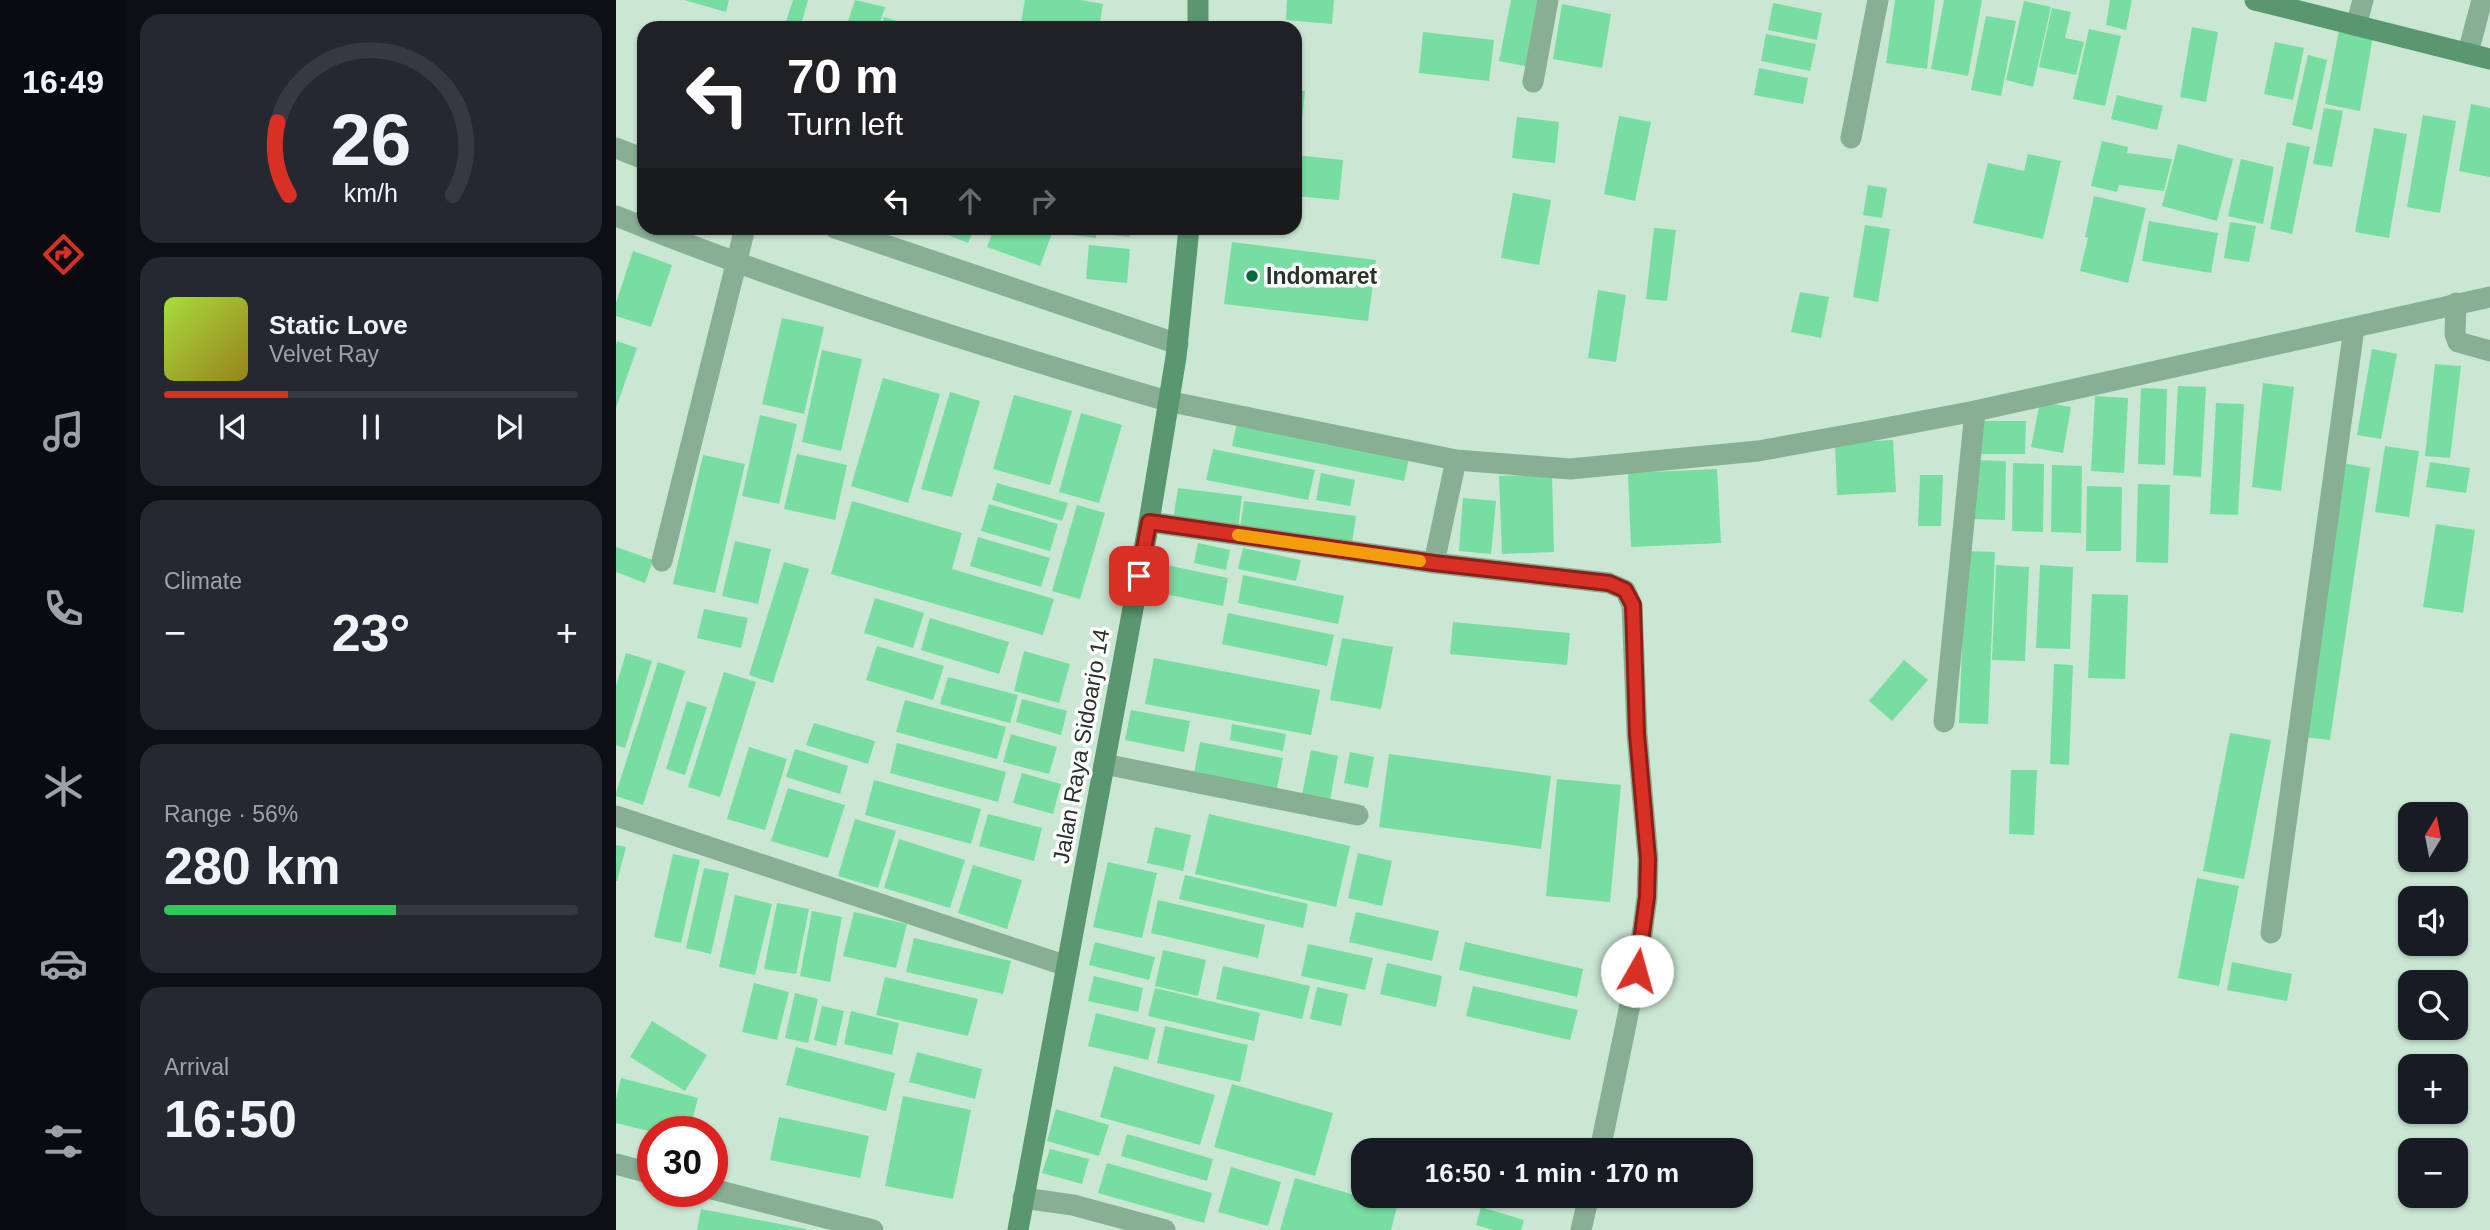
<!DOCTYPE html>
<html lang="en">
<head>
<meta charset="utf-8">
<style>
  :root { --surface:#171b24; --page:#242831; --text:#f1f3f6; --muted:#9ea1a6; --line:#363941; --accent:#d93025 }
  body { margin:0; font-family:Helvetica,sans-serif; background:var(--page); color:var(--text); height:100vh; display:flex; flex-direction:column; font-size:26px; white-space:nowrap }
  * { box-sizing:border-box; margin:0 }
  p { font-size:23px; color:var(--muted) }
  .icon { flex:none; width:38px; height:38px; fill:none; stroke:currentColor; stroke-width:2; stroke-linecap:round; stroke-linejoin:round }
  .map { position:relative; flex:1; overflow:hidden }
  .panel { display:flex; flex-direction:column; gap:14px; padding:14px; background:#0d0f14; width:490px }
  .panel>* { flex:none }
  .guide { position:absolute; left:21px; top:21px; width:665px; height:214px; border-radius:21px; box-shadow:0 2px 5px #0004; background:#202124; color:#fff; overflow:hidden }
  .needle { width:46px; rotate:10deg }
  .buttons { position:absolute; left:1782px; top:802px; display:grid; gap:14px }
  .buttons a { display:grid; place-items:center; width:70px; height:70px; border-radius:14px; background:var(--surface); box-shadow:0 2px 5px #0004; font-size:35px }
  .speed { position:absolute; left:21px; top:1116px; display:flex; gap:14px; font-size:35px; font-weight:700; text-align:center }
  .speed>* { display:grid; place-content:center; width:91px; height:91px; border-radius:50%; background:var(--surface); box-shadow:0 2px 5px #0004; line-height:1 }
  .speed .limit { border:10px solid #d22; background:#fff; color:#111 }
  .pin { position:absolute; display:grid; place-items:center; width:60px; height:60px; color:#fff; margin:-30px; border-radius:14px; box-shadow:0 4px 10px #0006 }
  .me { position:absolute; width:77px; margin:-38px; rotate:7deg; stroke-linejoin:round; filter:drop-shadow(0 0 5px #0008) }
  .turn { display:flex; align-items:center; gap:24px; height:147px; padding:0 35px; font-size:32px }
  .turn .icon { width:91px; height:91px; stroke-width:2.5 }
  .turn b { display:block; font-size:49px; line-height:60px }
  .lanes { display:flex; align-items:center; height:66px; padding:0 35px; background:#0003; justify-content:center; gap:35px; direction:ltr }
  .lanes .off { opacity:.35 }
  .big { font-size:52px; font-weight:700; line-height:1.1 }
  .panel .card { flex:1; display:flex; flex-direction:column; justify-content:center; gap:10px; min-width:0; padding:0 24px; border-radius:21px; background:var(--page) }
  .panel .dial { align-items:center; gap:0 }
  .dial svg { height:182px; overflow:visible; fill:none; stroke:var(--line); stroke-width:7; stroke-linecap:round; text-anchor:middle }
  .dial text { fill:var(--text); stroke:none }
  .song { display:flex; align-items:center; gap:21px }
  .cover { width:84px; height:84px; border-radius:10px; background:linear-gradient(135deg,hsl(80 70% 55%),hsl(50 70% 35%)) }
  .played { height:7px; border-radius:4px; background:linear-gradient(90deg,var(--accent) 30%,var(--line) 30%) }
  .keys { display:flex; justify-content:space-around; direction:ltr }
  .heat { display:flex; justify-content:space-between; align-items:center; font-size:38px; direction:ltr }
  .charge { height:10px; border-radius:5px; background:linear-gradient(90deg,#34c759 56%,var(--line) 0) }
  .trip { position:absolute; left:735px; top:1138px; width:402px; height:70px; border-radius:21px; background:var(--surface); box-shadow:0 2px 5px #0004; font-weight:700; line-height:70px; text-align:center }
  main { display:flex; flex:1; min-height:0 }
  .dock { display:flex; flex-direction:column; width:126px; justify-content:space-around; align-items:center; background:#090b0e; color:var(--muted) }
  .dock .icon { width:49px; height:49px }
  .dock .on { color:var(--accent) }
  .dock b { font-size:32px; color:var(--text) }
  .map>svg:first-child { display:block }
  .building { fill:#78dda0 }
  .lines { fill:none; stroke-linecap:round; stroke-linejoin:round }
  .minor { stroke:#87af94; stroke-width:21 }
  .tertiary { stroke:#87af94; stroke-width:21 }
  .secondary { stroke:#589770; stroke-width:21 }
  .route-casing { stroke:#8d1f18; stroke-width:18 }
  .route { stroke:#d93025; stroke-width:12 }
  .slow { stroke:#f59e0b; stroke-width:12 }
  .poi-dot { fill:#05673b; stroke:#fff; stroke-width:2.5 }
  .labels { text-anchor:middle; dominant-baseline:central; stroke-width:7; stroke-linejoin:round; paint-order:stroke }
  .poi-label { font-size:23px; font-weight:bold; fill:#28332c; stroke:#fff; text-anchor:start }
  .street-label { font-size:23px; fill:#28332c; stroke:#fff }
</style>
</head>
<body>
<main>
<nav class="dock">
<b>16:49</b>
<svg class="icon on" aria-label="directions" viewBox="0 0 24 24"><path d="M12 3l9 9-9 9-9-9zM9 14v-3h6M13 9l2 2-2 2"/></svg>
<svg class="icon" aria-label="music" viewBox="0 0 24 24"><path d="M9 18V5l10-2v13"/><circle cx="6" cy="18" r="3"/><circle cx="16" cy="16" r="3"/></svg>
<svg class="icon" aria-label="phone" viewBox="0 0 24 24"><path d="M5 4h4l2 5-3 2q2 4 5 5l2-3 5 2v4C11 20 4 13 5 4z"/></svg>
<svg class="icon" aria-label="climate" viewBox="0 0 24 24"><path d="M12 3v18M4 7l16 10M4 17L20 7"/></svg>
<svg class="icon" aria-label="car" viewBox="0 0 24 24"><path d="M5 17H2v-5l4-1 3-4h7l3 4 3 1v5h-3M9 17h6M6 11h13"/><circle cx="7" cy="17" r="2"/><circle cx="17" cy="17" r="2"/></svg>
<svg class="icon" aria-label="filters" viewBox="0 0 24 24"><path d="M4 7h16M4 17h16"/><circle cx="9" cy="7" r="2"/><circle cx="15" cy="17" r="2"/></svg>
</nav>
<section class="panel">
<div class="card dial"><svg viewBox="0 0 100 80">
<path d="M14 69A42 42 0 1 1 86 69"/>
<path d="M14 69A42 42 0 0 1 9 37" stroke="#d93025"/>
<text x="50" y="56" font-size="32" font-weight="700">26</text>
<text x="50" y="72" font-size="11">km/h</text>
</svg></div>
<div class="card">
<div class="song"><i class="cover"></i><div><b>Static Love</b><p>Velvet Ray</p></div></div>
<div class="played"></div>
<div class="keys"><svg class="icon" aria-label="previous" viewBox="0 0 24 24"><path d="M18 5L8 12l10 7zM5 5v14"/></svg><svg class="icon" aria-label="pause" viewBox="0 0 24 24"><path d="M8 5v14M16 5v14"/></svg><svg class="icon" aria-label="next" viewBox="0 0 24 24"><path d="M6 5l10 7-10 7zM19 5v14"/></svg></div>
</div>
<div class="card"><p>Climate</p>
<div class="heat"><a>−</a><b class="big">23°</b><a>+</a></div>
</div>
<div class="card"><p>Range · 56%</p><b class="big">280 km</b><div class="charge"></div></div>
<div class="card"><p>Arrival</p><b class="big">16:50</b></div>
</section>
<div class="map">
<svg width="1874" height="1230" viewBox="0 0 1874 1230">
  <rect width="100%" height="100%" fill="#cae7d4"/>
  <g class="building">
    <polygon points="68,0 113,0 110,12"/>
    <polygon points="177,0 192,0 184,28 168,28"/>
    <polygon points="239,0 269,7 262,28 230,28"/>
    <polygon points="409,0 465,0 487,4 483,28 404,28"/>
    <polygon points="671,0 718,0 716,24 670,20"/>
    <polygon points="895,0 926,0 914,67 883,61"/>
    <polygon points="1279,0 1319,0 1311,69 1270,63"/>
    <polygon points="1328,0 1366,0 1352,76 1315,69"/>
    <polygon points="1494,0 1516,0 1510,30 1490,25"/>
    <polygon points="1408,1 1435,7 1417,87 1390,80"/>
    <polygon points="1157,3 1206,13 1201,40 1152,30"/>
    <polygon points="946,4 995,14 986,68 937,59"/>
    <polygon points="1436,8 1455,12 1449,38 1468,42 1460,75 1423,67"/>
    <polygon points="1370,16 1400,21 1385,96 1355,90"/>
    <polygon points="268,17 302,27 302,28 265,28"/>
    <polygon points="1576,27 1602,32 1590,102 1564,97"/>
    <polygon points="1473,29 1505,36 1489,106 1457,99"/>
    <polygon points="1723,30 1757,36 1744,111 1709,104"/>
    <polygon points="807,32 878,40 873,81 803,73"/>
    <polygon points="1150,34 1200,44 1194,71 1145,61"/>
    <polygon points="1659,42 1688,48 1677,100 1648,94"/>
    <polygon points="1692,55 1711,60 1696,130 1676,125"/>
    <polygon points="1143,68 1192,78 1187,104 1138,95"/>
    <polygon points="679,90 689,91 685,129 679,129"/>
    <polygon points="1501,95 1547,106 1541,130 1495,119"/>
    <polygon points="1855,104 1874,108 1874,177 1843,171"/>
    <polygon points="1708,108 1727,111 1716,167 1697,164"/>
    <polygon points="1807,115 1840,121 1824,213 1791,207"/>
    <polygon points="1003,116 1035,122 1019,201 988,194"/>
    <polygon points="901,117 943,122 939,163 896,158"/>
    <polygon points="1758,128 1791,134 1773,238 1739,232"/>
    <polygon points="1486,141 1512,147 1511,153 1556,159 1548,191 1503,185 1501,192 1475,186"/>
    <polygon points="1671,142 1694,147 1676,234 1654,229"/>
    <polygon points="1562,144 1617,159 1601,221 1546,206"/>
    <polygon points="1412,154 1445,161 1427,239 1357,223 1372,163 1408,171"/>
    <polygon points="679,155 727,160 723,200 679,196"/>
    <polygon points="1625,159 1658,167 1647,224 1612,216"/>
    <polygon points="1252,185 1271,188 1266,218 1247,215"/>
    <polygon points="897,193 935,200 923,265 885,258"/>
    <polygon points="1478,196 1530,208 1512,283 1464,271 1472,238 1469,237"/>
    <polygon points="1533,221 1602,233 1595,273 1526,261"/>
    <polygon points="1614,222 1640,226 1633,262 1608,258"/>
    <polygon points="1249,225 1274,229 1262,302 1237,297"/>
    <polygon points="323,228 359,228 352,243 322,231"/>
    <polygon points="378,228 438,228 424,266 371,247"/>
    <polygon points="448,228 515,228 514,237 480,233 480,238 447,234"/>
    <polygon points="1038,228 1060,230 1051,301 1030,299"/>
    <polygon points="616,242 760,260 752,321 608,304"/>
    <polygon points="473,245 514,249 511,283 470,279"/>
    <polygon points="17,251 56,265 35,327 0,316 0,303"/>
    <polygon points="982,290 1010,295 1000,362 972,358"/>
    <polygon points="1184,292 1213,297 1205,338 1175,332"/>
    <polygon points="166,318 208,327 188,414 146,404"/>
    <polygon points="1,341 21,348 0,408 0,346"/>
    <polygon points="1756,349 1781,354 1765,439 1741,435"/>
    <polygon points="206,350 246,359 225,451 186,442"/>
    <polygon points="1819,364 1845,366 1834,458 1809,456"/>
    <polygon points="267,378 324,394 292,503 235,486"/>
    <polygon points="1647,383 1678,387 1665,491 1636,487"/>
    <polygon points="1562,386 1590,387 1585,477 1557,475"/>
    <polygon points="1525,388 1551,389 1549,465 1522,464"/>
    <polygon points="334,392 364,401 336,497 305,489"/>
    <polygon points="398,395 456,411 434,485 377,469"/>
    <polygon points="1479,396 1512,398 1508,473 1475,471"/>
    <polygon points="1424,402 1455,407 1447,453 1415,447"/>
    <polygon points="1600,403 1628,404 1622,515 1594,514"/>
    <polygon points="465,413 506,425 483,503 443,492"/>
    <polygon points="144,415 181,424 163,504 126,496"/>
    <polygon points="1365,421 1410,421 1409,454 1364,454"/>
    <polygon points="621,423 793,458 788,481 616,446"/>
    <polygon points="1277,440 1280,492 1221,495 1219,443"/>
    <polygon points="1769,446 1803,451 1793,517 1759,512"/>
    <polygon points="597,449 699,470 692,500 590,480"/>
    <polygon points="181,454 231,465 219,520 168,509"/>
    <polygon points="87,455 129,464 99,593 57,584"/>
    <polygon points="1357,460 1390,461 1389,520 1356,519"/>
    <polygon points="1814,462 1854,468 1850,493 1810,487"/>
    <polygon points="1397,463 1428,464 1427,532 1396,531"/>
    <polygon points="1727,463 1754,468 1714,740 1687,737"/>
    <polygon points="1436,465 1466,466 1465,533 1435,532"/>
    <polygon points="1101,469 1105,543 1015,547 1012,473"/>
    <polygon points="705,473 739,480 734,506 700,500"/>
    <polygon points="936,474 938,552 886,554 883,476"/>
    <polygon points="1304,475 1327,475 1325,526 1302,526"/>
    <polygon points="381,483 452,503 446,521 376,500"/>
    <polygon points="1522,484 1554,485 1552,563 1520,562"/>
    <polygon points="1471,486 1506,487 1505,551 1470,551"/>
    <polygon points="562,488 626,496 622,529 557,520"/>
    <polygon points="847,498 880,501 875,554 843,551"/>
    <polygon points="236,501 346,533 336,569 438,599 427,635 215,574"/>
    <polygon points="628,501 740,516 736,543 624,528"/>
    <polygon points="373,504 442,524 434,551 365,531"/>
    <polygon points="461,505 489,513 464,599 436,591"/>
    <polygon points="1820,524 1859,530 1847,613 1807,607"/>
    <polygon points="362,537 434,558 425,587 354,566"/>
    <polygon points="119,541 155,549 142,604 106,596"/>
    <polygon points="582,543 614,550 610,570 578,563"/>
    <polygon points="0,547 37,560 29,583 0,572"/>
    <polygon points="627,548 685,560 680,581 622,569"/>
    <polygon points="1350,551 1379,552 1372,724 1343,723"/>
    <polygon points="168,562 193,569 157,683 133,675"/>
    <polygon points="546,564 612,578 607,606 540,592"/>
    <polygon points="1380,565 1413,567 1409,661 1376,660"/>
    <polygon points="1424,565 1457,567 1454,649 1420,648"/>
    <polygon points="627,575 728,596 722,624 622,603"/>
    <polygon points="1476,594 1512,595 1509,679 1472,678"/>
    <polygon points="259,598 308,613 297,648 248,633"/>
    <polygon points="88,609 132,618 125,648 81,638"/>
    <polygon points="612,613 718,635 711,666 606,644"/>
    <polygon points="314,618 393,642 383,674 305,650"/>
    <polygon points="837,622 954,633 951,665 834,654"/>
    <polygon points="726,638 777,647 765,709 714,700"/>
    <polygon points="261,646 328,666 317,700 250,680"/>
    <polygon points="408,651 454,664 443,703 398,691"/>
    <polygon points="10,653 36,661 9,748 0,745 0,686"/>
    <polygon points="538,658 704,690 695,735 529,704"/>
    <polygon points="1288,660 1312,680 1276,721 1253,701"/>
    <polygon points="42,662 69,671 27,805 0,796 0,793"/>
    <polygon points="1438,664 1457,665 1453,765 1434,764"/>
    <polygon points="108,672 140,682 104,797 72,787"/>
    <polygon points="332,677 402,695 394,723 324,704"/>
    <polygon points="406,699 451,711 445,735 400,722"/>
    <polygon points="289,700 390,727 381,759 280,732"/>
    <polygon points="71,701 91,707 69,775 50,769"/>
    <polygon points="515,710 574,721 568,752 509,740"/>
    <polygon points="198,723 259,741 252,764 190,745"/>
    <polygon points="616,724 670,734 667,751 614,740"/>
    <polygon points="1614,733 1655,740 1628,879 1587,871"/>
    <polygon points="395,734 441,747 433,774 387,762"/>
    <polygon points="584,742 667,758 660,793 577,778"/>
    <polygon points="281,743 390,772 382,802 274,773"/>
    <polygon points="133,747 171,759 149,830 111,819"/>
    <polygon points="179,749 232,766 224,794 170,777"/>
    <polygon points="695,750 722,756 714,801 686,795"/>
    <polygon points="734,752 758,757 752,788 728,783"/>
    <polygon points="773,754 935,776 925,849 763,827"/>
    <polygon points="1395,770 1421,770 1418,835 1393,834"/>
    <polygon points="406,773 445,784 437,814 397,803"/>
    <polygon points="941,779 1005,785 994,902 930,896"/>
    <polygon points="258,780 365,809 355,844 249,815"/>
    <polygon points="172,788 229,805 212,858 155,841"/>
    <polygon points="372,814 426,828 418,861 363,846"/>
    <polygon points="593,814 734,846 720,907 579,874"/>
    <polygon points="239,819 280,831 262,888 222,876"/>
    <polygon points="539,827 575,835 567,871 531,863"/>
    <polygon points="283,839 349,860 334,908 268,888"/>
    <polygon points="0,845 10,847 1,881 0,881"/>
    <polygon points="742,853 776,861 766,906 732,898"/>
    <polygon points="57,854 84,860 65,943 38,937"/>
    <polygon points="492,862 541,873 526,938 477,927"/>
    <polygon points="357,865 406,880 391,929 342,913"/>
    <polygon points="88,868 113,873 95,954 70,948"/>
    <polygon points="569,875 692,904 687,928 563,899"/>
    <polygon points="1581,878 1623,886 1603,986 1562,978"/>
    <polygon points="119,895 156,904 139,975 103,967"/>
    <polygon points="542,900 649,925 642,958 535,933"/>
    <polygon points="161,903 193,909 180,974 148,969"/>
    <polygon points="196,911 226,917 214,982 184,976"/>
    <polygon points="238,912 291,924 280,968 227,956"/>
    <polygon points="740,912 823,931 816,961 733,942"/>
    <polygon points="298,938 395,961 387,994 290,972"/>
    <polygon points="479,942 539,957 533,980 473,965"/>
    <polygon points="849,942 967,969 961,997 843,970"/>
    <polygon points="692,944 757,958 749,990 685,976"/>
    <polygon points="547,950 590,960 582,996 539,986"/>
    <polygon points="1616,962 1676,974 1671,1001 1611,990"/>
    <polygon points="771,963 826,976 820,1007 764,994"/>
    <polygon points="607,966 694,986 686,1019 600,999"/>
    <polygon points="478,976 527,988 522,1012 472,1001"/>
    <polygon points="269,977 362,999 352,1036 260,1015"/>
    <polygon points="138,983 173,992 161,1040 126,1032"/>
    <polygon points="857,986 962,1010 954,1040 850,1016"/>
    <polygon points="701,987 732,994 725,1026 694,1019"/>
    <polygon points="539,988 644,1013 638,1041 532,1016"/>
    <polygon points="179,993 202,999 192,1043 169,1038"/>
    <polygon points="206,1006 228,1011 220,1046 198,1040"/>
    <polygon points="235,1011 283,1023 276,1055 228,1044"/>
    <polygon points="480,1013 540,1028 532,1060 472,1046"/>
    <polygon points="36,1021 91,1055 69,1091 14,1057"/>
    <polygon points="549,1026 632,1045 624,1082 541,1063"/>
    <polygon points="180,1047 279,1073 270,1111 170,1085"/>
    <polygon points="301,1052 366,1069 359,1099 293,1082"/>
    <polygon points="498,1066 599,1095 584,1145 484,1117"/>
    <polygon points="5,1078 82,1098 73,1132 37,1132 0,1123 0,1099"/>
    <polygon points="616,1084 717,1113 699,1176 598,1147"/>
    <polygon points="287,1096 355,1110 337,1199 269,1186"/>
    <polygon points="440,1109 493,1125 483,1156 431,1141"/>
    <polygon points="163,1117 253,1136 244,1178 154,1160"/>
    <polygon points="511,1134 597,1159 591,1181 505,1156"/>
    <polygon points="434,1149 473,1159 466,1184 426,1173"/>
    <polygon points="491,1163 596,1193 588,1223 482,1193"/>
    <polygon points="615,1167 665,1182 652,1226 602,1212"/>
    <polygon points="679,1178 781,1207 775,1230 664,1230"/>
    <polygon points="865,1207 908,1220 905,1230 878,1230 860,1225"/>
    <polygon points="85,1209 190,1229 190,1230 81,1230"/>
  </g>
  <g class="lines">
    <g class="minor">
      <polyline points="1740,26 1747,0"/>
      <polyline points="1852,53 1866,0"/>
      <polyline points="917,82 932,0"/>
      <polyline points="1235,138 1262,0"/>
      <polyline points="0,148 28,159"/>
      <polyline points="219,228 562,344"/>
      <polyline points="1840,303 1839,334 1842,342 1874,351"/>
      <polyline points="551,401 840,460 954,469 1142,451 1259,430 1359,411 1874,297"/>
      <polyline points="840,460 818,563 993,583 1009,590 1016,605 1021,734 1032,859 1031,897 1021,971 984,1150"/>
      <polyline points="533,522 818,563"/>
      <polyline points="46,561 129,228"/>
      <polyline points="1328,722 1359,411"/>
      <polyline points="488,764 742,815"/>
      <polyline points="0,816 451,966"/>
      <polyline points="1655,933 1738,328"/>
      <polyline points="0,1164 37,1174"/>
      <polyline points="96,1189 257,1230"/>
      <polyline points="407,1198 457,1205 549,1230"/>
      <polyline points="965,1230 973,1195"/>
    </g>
    <g class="tertiary">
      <polyline points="0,216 28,227"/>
      <path d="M30 228C201 295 375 349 551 401"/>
    </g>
    <g class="secondary">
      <polyline points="1639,0 1874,59"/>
      <polyline points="582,28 582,0"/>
      <polyline points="402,1230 533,522 560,357 573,228"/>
    </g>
  </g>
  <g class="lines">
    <g class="route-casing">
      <polyline id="route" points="523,576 533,522 818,563 993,583 1009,590 1017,605 1021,734 1032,859 1031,897 1021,971"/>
    </g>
    <use href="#route" class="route"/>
    <polyline class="slow" points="622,535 804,561"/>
  </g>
  <circle class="poi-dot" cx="636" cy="276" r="7"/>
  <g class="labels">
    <g class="poi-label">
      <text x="650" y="276">Indomaret</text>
    </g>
    <g class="street-label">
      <text transform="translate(465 746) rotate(-80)">Jalan Raya Sidoarjo 14</text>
    </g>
  </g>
</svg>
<div class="buttons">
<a><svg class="needle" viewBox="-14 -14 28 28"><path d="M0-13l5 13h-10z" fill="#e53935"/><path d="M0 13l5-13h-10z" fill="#9ea1a6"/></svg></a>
<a><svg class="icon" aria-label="sound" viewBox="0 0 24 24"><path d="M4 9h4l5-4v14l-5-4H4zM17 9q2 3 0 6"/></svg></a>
<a><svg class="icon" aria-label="search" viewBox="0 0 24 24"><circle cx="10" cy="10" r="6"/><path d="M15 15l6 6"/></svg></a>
<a>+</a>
<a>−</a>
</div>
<div class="speed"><div class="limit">30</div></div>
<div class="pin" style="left:523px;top:576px;background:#d93025"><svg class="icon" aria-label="arrive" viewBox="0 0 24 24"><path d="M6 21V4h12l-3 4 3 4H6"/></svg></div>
<svg class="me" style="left:1021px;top:971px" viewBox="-20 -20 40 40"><circle r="19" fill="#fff"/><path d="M0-13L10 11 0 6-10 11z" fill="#d93025"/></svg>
<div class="trip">16:50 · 1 min · 170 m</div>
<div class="guide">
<div class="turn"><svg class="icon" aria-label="left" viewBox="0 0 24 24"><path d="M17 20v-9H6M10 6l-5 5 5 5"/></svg><div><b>70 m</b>Turn left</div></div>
<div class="lanes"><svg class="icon" aria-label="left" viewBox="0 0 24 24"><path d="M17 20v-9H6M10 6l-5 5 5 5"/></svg><svg class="icon off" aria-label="ahead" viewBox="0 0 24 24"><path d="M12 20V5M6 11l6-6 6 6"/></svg><svg class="icon off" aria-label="right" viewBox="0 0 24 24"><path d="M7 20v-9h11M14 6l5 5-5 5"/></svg></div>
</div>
</div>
</main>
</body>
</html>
